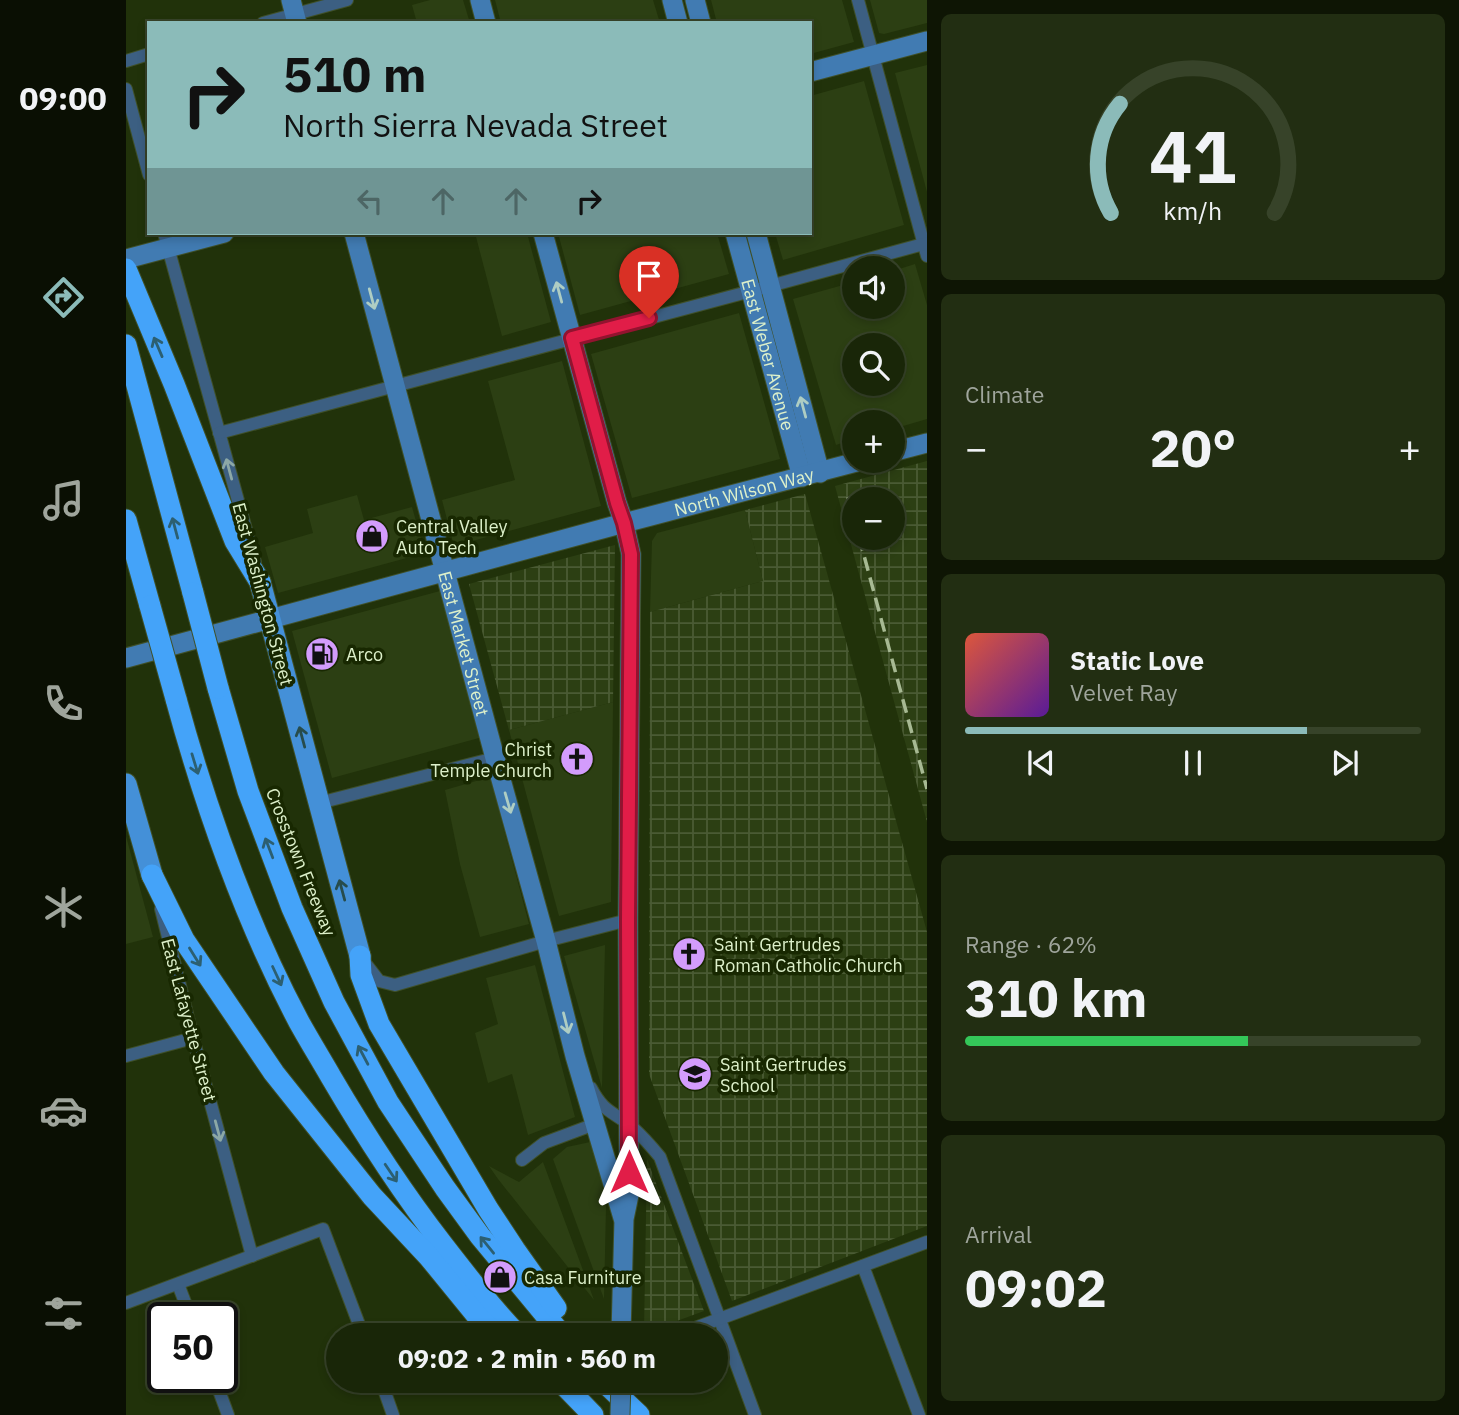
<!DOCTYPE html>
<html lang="en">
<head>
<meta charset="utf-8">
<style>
  :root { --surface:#192608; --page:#222e12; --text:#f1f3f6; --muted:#9fa59c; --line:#374329; --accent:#8bbbb9 }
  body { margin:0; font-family:"IBM Plex Sans",sans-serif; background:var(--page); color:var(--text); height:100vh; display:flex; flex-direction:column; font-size:26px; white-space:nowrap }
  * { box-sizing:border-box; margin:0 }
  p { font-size:23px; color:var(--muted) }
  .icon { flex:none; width:38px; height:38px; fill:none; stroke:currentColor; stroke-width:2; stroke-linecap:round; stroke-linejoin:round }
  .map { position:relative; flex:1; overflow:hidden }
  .panel { display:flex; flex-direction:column; gap:14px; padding:14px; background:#0e1504; width:532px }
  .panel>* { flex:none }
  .guide { position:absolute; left:21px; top:21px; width:665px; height:214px; border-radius:0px; box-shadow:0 4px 10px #0003,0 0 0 2px var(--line); background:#8bbbb9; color:#111; overflow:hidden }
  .tools { position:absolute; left:716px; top:256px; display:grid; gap:14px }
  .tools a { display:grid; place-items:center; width:63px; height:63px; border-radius:50%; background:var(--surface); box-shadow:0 4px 10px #0003,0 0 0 2px var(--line); font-size:35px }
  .speed { position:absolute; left:21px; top:1302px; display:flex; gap:14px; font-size:35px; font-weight:700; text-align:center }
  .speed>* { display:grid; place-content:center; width:91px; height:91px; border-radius:50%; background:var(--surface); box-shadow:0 4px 10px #0003,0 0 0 2px var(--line); line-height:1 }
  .speed .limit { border:4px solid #111; border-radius:10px; background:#fff; color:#111 }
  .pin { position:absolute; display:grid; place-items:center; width:60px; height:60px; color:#fff; margin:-72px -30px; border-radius:50% 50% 50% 0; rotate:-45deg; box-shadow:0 0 7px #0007 }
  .pin .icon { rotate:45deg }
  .me { position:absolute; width:77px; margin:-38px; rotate:0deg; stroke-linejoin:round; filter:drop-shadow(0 0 5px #0008) }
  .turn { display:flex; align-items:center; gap:24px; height:147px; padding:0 21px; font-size:32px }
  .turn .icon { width:91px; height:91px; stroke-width:2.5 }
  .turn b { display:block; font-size:49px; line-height:60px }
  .lanes { display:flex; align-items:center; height:66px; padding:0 21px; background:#0003; justify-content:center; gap:35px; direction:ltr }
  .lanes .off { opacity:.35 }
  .big { font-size:52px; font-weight:700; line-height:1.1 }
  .panel .card { flex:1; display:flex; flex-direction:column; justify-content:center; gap:10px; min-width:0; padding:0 24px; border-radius:10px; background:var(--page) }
  .panel .dial { align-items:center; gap:0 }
  .dial svg { height:182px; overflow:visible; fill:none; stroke:var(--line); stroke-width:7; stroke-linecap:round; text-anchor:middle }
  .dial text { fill:var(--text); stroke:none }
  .song { display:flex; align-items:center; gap:21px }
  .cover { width:84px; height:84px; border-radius:10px; background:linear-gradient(135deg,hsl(10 70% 55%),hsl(270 70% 35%)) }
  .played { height:7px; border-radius:4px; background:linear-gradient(90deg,var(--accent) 75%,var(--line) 75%) }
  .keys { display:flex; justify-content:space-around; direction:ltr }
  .heat { display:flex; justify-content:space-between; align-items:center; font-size:38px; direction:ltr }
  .charge { height:10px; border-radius:5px; background:linear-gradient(90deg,#34c759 62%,var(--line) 0) }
  .trip { position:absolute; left:200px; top:1323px; width:402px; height:70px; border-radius:35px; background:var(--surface); box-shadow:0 4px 10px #0003,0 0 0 2px var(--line); font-weight:700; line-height:70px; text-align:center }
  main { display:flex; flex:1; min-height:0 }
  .tab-bar { display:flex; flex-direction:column; width:126px; justify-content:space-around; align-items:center; background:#0a0f03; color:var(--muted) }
  .tab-bar .icon { width:49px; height:49px }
  .tab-bar .active { color:var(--accent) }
  .tab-bar b { font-size:32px; color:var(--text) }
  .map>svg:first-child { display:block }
  .built { fill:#2c3f13; fill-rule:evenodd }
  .industrial { fill:url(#industrial-grid); fill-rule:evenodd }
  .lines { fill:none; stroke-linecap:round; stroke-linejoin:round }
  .street-casing { stroke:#3f5029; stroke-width:14 }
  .secondary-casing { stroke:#3f5029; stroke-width:21 }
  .primary-casing { stroke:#3f5029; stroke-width:23 }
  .highway-casing { stroke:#3f5029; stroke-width:23 }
  .street { stroke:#3c5f82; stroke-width:12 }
  .secondary { stroke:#417bb2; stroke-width:19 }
  .primary { stroke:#4490d8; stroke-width:21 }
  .highway { stroke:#44a3f9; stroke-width:21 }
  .rail { stroke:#a7b993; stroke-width:3.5; stroke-dasharray:14 7; stroke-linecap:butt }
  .secondary-bridge-casing { stroke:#3f5029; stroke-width:21; stroke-linecap:butt }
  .highway-bridge-casing { stroke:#3f5029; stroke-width:23; stroke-linecap:butt }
  .secondary-bridge { stroke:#417bb2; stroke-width:19 }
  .highway-bridge { stroke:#44a3f9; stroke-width:21 }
  .oneway { stroke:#aecdc3 }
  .oneway2 { stroke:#2c5f71 }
  .oneway3 { stroke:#8ca8a6 }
  .oneway4 { stroke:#274c4c }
  .route-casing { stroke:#92132f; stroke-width:18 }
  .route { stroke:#e11d48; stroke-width:12 }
  .labels { text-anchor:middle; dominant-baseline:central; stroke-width:7; stroke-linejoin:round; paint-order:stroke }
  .street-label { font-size:18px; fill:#ddf0ca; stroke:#182801 }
  .poi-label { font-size:18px; fill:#ddf0ca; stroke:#182801; text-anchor:start }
</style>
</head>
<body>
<main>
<nav class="tab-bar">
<b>09:00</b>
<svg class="icon active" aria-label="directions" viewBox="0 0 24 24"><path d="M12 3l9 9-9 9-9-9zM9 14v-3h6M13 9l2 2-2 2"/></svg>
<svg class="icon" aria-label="music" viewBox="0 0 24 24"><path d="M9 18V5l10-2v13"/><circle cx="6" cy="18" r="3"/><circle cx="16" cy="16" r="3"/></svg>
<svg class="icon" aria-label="phone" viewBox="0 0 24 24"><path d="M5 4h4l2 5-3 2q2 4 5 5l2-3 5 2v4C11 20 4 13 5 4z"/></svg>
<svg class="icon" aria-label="climate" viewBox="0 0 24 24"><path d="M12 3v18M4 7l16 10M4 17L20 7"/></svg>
<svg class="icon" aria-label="car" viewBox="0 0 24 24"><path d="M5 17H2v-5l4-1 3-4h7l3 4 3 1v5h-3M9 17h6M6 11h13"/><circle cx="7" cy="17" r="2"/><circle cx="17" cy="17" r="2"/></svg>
<svg class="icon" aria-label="filters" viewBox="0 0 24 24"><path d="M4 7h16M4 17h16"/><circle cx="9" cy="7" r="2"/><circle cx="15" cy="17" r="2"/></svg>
</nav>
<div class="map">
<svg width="801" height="1415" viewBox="0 0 801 1415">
  <defs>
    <pattern id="industrial-grid" width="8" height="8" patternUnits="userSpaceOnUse" patternTransform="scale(1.75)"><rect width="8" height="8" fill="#2c3f13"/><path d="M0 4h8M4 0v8" fill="none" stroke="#4a5b34"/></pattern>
  </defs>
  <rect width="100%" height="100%" fill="#21320a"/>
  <g class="built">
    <polygon points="304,0 337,0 344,23 291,23 286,5"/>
    <polygon points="369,0 527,0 534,23 375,23"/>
    <polygon points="585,0 716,0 728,42 684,54 684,23 591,23"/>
    <polygon points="744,0 801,0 801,23 758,34 753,33"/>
    <polygon points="801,65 801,192 769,73"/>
    <polygon points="738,81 778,225 657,260 649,233 684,233 684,96"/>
    <polygon points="349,233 401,233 425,322 376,336"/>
    <polygon points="432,233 591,233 603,274 454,315"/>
    <path d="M789 264 801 305V419L767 429 766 422H728V439L710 445 667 299 728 282V306H766L767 271ZM728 345H766V383H728Z"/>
    <polygon points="613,313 654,459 506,498 465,354"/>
    <polygon points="436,361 475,506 328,546 316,500 389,480 362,381"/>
    <polygon points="231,495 238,520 286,507 299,553 152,593 139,547 187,533 181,509"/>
    <polygon points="619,510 637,581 524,612 526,541 531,533"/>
    <polygon points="314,591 353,738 206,778 166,631"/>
    <polygon points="487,702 485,902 433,916 383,730"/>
    <polygon points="364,777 403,924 354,937 334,864 319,790"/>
    <polygon points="0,836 27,937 0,944"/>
    <polygon points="479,945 476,1088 438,956"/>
    <polygon points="409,965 449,1117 402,1135 386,1074 362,1083 349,1033 372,1024 360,978"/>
    <polygon points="469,1141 480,1207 478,1299 427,1159 441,1147"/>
    <polygon points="417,1162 468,1300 372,1179 363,1166 393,1182"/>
  </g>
  <g class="industrial">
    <path d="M801 461V822L709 486ZM728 499H766V537H728Z"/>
    <polygon points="679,494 801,932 801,1226 606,1301 523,1074 524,612 637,581 619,510"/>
    <polygon points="489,545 487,702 383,730 343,584"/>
    <polygon points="521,1159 578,1311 518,1333"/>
  </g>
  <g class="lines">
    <g class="street-casing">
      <g id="street">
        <polyline points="732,0 801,256"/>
        <polyline points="137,23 221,0"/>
        <polyline points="0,61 23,54"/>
        <polyline points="0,89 23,175"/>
        <polyline points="38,233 129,562"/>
        <polyline points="93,433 644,286 801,243"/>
        <polyline points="193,803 369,758"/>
        <polyline points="35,909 67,1038 126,1256"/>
        <polyline points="236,959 253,981 269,985 420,941 502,920"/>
        <polyline points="0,1056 67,1038"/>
        <path d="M465 1088C478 1113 487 1111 506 1127 516 1136 525 1146 534 1157L629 1415"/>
        <polyline points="396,1160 418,1143 469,1124"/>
        <polyline points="737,1266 793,1415"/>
        <polyline points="52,1284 65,1318"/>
        <polyline points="0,1303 197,1229 237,1335"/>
        <polyline points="550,1335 801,1242"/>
        <polyline points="88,1377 102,1415"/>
        <polyline points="255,1381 267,1415"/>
      </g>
    </g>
    <g class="secondary-casing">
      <g id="secondary">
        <polyline points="165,0 171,23"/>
        <polyline points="354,0 360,23"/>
        <polyline points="546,0 552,23"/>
        <polyline points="569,0 575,23"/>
        <polyline points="684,72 801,41"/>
        <path id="s1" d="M228 233 369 758 420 941 449 1056 497 1218"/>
        <polyline points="417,233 491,503 498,523 505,554 502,920 503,1195 498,1219 495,1335"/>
        <path id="s2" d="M609 233 676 477"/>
        <polyline points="630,233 694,473"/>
        <polyline points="0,259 98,233"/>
        <polyline points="766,452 801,443"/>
        <path id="s3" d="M0 658 498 523 738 460"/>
      </g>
    </g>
    <g class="primary-casing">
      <g id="primary">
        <polyline points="134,582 234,956"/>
        <polyline points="0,784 26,875"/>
      </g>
    </g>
    <g class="highway-casing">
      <g id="highway">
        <polyline points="0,269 48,384 109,541 134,582"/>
        <polyline points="0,345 67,593"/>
        <polyline points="0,520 24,606"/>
        <polyline points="92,688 122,791 166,908 208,1002 262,1102 319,1188 354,1236 436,1335"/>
        <path d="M50 699C80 809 119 920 173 1022 183 1040 194 1058 205 1077 239 1135 276 1192 317 1245 341 1276 365 1307 392 1335"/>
        <polyline points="26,875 58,940 148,1073 246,1196 303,1257 352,1317 371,1335"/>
        <polyline points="234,956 235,975 253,1024 362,1209 389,1250 430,1308"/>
        <polyline points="434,1381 467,1415"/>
        <polyline points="477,1381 513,1415"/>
      </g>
    </g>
    <use href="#street" class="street"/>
    <use href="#secondary" class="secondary"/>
    <use href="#primary" class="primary"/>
    <use href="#highway" class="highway"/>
    <g class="rail">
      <polyline points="722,497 728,519"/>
      <polyline points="733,537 801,789"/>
    </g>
    <g class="secondary-bridge-casing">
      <polyline id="secondary-bridge" points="494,1415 495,1381"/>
    </g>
    <g class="highway-bridge-casing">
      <g id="highway-bridge">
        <polyline points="67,593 92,688"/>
        <polyline points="24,606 50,699"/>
      </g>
    </g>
    <use href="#secondary-bridge" class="secondary-bridge"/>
    <use href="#highway-bridge" class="highway-bridge"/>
  </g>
  <defs><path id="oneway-shaft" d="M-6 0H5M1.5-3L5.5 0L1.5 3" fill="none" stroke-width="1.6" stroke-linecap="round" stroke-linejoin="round" transform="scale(1.75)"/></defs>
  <g class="oneway">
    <use href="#oneway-shaft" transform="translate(433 292) rotate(-105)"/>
    <use href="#oneway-shaft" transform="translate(246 299) rotate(75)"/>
    <use href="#oneway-shaft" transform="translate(677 407) rotate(-105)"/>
    <use href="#oneway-shaft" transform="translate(382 803) rotate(74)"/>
    <use href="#oneway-shaft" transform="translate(440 1023) rotate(76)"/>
  </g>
  <g class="oneway2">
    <use href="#oneway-shaft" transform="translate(32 347) rotate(-113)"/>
    <use href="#oneway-shaft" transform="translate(49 528) rotate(-105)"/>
    <use href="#oneway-shaft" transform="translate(69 764) rotate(73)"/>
    <use href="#oneway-shaft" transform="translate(143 848) rotate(-111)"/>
    <use href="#oneway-shaft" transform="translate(69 957) rotate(58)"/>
    <use href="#oneway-shaft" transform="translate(151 976) rotate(65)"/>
    <use href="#oneway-shaft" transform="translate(237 1055) rotate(-118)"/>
    <use href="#oneway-shaft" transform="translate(265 1173) rotate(56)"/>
    <use href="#oneway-shaft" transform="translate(361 1245) rotate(-129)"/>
  </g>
  <g class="oneway3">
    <use href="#oneway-shaft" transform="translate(103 469) rotate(-105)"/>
    <use href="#oneway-shaft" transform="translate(92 1131) rotate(75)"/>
  </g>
  <g class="oneway4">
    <use href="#oneway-shaft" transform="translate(176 737) rotate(-105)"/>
    <use href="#oneway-shaft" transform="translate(216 890) rotate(-105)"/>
  </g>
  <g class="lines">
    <g class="route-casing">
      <polyline id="route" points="503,1172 502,920 505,554 498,523 491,503 446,338 523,318"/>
    </g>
    <use href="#route" class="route"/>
  </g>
  <defs>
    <g id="shop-disc" transform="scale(1.75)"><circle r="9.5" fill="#d39cfc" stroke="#182801"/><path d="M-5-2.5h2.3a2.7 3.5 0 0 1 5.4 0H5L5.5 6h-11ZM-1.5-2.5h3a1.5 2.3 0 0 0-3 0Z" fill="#111"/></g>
    <g id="fuel-disc" transform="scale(1.75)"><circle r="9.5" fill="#d39cfc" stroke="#182801"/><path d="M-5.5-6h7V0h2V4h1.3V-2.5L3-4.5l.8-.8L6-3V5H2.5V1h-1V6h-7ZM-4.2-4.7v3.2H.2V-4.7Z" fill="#111"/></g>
    <g id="church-disc" transform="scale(1.75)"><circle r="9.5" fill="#d39cfc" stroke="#182801"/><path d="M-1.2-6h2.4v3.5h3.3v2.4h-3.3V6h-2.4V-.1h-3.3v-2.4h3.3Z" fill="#111"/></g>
    <g id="school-disc" transform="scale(1.75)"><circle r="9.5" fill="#d39cfc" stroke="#182801"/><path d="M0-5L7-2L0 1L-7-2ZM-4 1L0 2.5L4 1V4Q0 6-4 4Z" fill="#111"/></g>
  </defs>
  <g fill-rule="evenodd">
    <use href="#shop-disc" x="246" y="536"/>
    <use href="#fuel-disc" x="196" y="654"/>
    <use href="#church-disc" x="451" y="759"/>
    <use href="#church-disc" x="563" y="954"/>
    <use href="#school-disc" x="569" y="1074"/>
    <use href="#shop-disc" x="374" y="1277"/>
  </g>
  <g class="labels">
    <g class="street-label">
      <text stroke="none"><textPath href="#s2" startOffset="126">East Weber Avenue</textPath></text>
      <text stroke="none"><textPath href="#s3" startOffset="640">North Wilson Way</textPath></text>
      <text transform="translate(137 594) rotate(75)">East Washington Street</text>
      <text stroke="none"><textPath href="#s1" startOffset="425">East Market Street</textPath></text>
      <text transform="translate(175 862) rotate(68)">Crosstown Freeway</text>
      <text transform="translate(63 1020) rotate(75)">East Lafayette Street</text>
    </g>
    <g class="poi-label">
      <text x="270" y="526">Central Valley<tspan x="270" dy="21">Auto Tech</tspan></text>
      <text x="220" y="654">Arco</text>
      <text x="426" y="749" text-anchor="end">Christ<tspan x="426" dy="21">Temple Church</tspan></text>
      <text x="588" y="944">Saint Gertrudes<tspan x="588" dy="21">Roman Catholic Church</tspan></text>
      <text x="594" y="1064">Saint Gertrudes<tspan x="594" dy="21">School</tspan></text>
      <text x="398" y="1277">Casa Furniture</text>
    </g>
  </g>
</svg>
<div class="tools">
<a><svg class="icon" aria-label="sound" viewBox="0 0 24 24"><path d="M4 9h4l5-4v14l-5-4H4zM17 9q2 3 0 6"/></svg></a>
<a><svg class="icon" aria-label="search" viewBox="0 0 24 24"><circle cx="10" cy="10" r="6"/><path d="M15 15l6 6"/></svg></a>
<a>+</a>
<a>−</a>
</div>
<div class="speed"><div class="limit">50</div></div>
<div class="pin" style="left:523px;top:318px;background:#d93025"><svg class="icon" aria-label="arrive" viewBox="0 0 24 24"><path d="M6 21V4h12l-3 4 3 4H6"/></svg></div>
<svg class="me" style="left:503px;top:1172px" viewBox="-20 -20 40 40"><path d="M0-17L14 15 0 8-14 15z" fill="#e11d48" stroke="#fff" stroke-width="4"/></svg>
<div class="trip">09:02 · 2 min · 560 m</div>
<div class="guide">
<div class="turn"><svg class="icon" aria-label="right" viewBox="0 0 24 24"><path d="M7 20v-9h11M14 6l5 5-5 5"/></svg><div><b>510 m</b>North Sierra Nevada Street</div></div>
<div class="lanes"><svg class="icon off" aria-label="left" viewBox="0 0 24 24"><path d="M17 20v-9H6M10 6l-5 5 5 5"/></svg><svg class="icon off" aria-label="ahead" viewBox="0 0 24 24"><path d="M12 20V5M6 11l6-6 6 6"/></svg><svg class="icon off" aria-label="ahead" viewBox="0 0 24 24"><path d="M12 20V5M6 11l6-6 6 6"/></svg><svg class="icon" aria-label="right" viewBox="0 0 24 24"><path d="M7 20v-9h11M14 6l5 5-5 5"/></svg></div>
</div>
</div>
<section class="panel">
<div class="card dial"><svg viewBox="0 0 100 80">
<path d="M14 69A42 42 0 1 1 86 69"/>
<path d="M14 69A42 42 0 0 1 18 21" stroke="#8bbbb9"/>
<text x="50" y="56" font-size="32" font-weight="700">41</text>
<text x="50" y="72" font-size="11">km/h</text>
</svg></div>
<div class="card"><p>Climate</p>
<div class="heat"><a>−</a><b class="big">20°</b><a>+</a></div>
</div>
<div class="card">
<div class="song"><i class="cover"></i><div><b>Static Love</b><p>Velvet Ray</p></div></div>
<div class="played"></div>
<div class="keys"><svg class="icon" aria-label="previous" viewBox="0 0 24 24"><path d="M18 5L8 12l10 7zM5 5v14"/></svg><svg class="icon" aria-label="pause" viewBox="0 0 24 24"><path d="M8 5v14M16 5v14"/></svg><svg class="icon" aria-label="next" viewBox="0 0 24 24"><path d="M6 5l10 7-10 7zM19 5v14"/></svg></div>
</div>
<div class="card"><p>Range · 62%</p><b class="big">310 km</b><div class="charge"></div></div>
<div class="card"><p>Arrival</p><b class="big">09:02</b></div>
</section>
</main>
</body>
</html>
